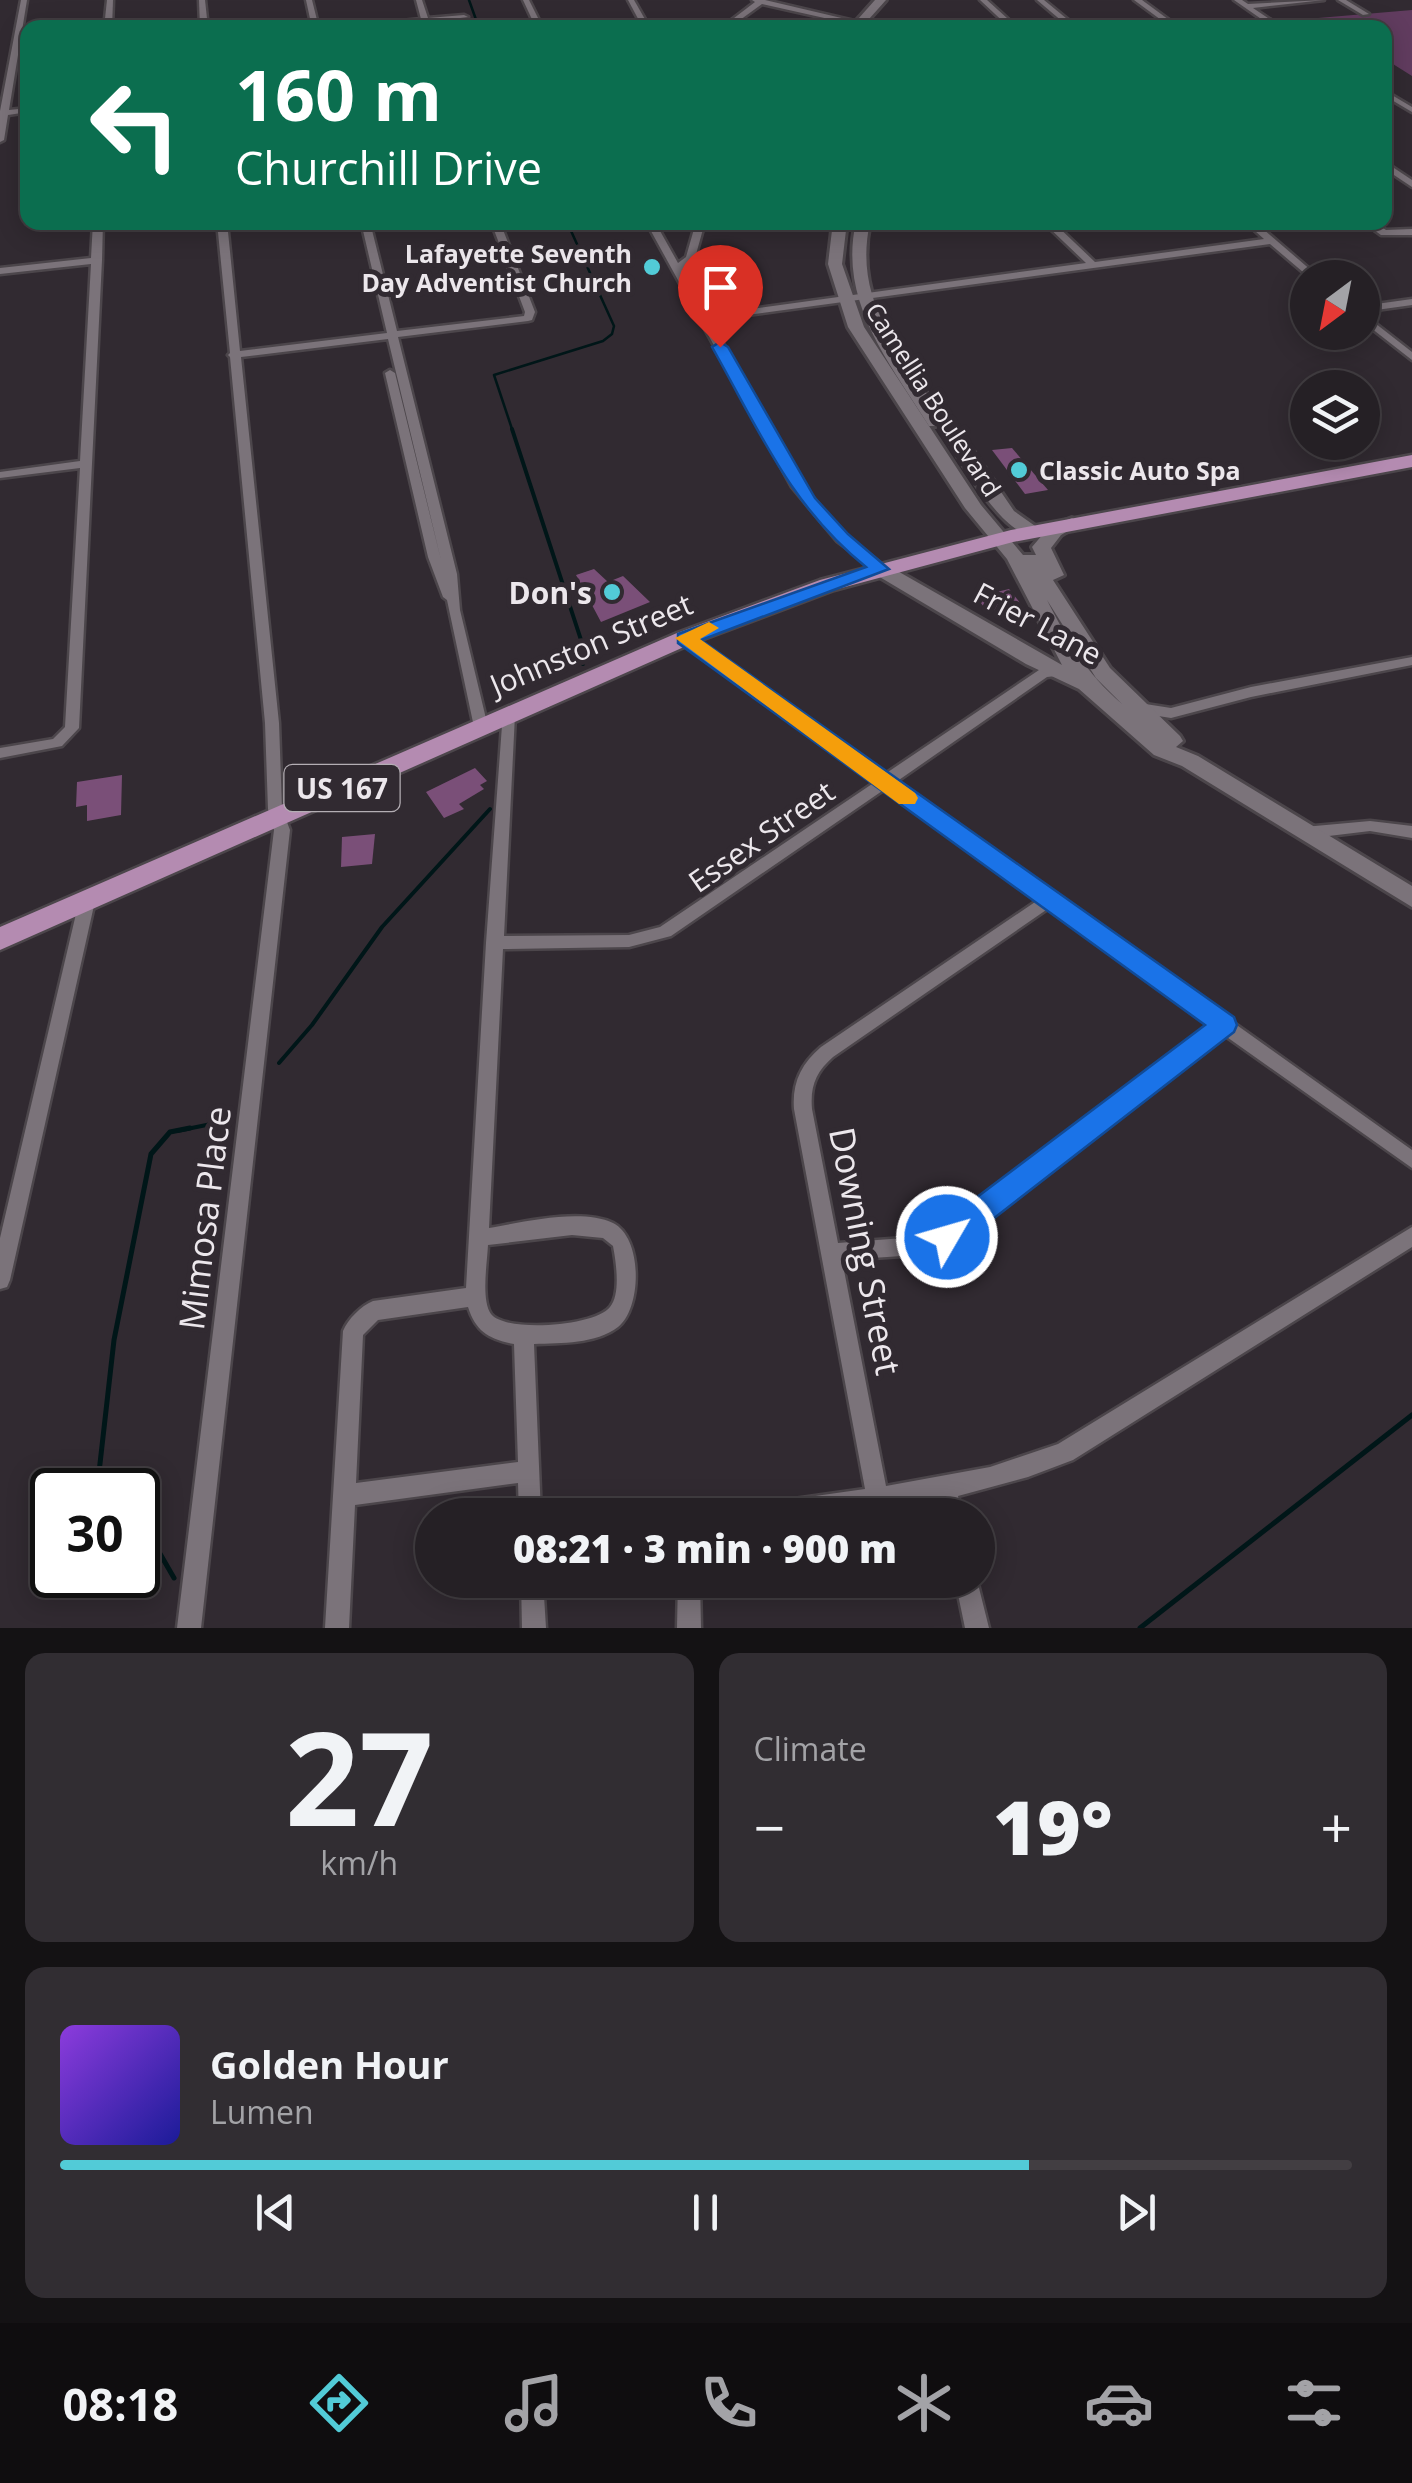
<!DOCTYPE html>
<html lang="en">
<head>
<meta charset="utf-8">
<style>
  :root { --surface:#252025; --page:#312d32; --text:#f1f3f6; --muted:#a3a3a7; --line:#423e42; --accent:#52cbd7 }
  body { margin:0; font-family:"Open Sans",sans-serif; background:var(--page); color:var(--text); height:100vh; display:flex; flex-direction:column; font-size:38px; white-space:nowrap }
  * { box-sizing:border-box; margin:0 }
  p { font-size:32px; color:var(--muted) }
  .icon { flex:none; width:55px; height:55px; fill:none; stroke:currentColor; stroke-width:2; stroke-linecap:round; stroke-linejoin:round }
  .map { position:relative; height:1628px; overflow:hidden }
  .drawer { display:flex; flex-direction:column; gap:25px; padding:25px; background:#141214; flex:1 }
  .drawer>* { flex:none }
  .top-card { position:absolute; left:20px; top:20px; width:1372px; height:210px; border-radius:20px; box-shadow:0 5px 25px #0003,0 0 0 2px var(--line); background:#0b6e4f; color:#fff; overflow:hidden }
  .needle { width:65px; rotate:212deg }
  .controls { position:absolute; left:1290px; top:260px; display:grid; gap:20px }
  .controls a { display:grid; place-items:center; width:90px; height:90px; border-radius:50%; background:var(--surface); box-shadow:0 5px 25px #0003,0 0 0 2px var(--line); font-size:50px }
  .speed { position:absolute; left:30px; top:1468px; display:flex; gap:20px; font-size:50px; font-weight:700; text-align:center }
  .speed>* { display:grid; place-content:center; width:130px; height:130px; border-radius:50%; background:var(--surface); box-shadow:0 5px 25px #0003,0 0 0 2px var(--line); line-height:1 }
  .speed .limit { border:5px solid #111; border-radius:15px; background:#fff; color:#111 }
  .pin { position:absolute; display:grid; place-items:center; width:85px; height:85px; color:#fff; margin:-102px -42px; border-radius:50% 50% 50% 0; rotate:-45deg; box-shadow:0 0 10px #0007 }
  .pin .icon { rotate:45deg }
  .me { position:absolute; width:110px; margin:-55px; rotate:52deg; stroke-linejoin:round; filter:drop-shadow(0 0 8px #0008) }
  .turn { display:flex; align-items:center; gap:35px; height:210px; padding:0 50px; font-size:45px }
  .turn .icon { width:130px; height:130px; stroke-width:2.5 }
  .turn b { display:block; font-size:70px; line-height:85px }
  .big { font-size:75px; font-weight:800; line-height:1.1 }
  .drawer .card { flex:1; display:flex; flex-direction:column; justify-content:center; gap:15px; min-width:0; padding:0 35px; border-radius:20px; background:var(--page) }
  .drawer .dial { align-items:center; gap:0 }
  .dial b { font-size:130px; line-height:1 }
  .song { display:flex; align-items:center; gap:30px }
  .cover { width:120px; height:120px; border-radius:15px; background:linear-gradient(135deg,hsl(270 70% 55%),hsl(240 70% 35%)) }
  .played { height:10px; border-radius:5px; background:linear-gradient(90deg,var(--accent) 75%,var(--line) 75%) }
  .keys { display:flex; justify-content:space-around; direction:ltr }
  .heat { display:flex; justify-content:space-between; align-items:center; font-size:55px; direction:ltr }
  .drawer .tiles { flex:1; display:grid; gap:25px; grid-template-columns:1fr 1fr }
  .card:last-child { grid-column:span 2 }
  .trip { position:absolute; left:415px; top:1498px; width:580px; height:100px; border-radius:50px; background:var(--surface); box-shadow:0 5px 25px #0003,0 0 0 2px var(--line); font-weight:800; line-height:100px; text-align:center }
  .tab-bar { display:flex; height:160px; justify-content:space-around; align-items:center; background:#0f0d0f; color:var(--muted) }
  .tab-bar .icon { width:70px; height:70px }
  .tab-bar .current { color:var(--accent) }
  .tab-bar b { font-size:45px; color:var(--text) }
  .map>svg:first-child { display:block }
  .green { fill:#613c5f }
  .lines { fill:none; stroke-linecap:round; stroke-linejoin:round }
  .stream-far2 { stroke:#001618; stroke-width:2.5 }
  .stream-far1 { stroke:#001618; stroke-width:4 }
  .stream { stroke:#001618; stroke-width:5 }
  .building { fill:#7a4f78 }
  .street-casing { stroke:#4c464b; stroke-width:5 }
  .secondary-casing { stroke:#4c464b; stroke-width:6 }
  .primary-casing { stroke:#4c464b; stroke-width:5 }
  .street { fill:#7b737a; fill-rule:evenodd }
  .secondary { fill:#7b737a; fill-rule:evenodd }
  .primary { fill:#b48bb1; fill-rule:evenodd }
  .route { fill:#1a73e8; stroke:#114b97; stroke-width:2.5 }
  .slow { fill:#f59e0b }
  .poi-dot { fill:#52cbd7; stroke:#312a31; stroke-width:4 }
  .labels { text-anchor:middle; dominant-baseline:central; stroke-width:10; stroke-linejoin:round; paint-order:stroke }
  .far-poi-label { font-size:25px; font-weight:bold; fill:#ece7ec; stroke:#312a31; text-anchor:end }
  .far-street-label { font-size:25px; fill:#ece7ec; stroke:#312a31 }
  .shield { fill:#312a31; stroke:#b4aeb4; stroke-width:2.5 }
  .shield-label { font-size:28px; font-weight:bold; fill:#ece7ec }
  .poi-label { font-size:30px; font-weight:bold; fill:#ece7ec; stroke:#312a31; text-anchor:end }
  .street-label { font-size:30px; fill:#ece7ec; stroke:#312a31 }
  .near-street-label { font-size:35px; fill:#ece7ec; stroke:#312a31 }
</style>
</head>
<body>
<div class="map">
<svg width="1412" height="1628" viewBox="0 0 1412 1628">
  <rect width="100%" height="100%" fill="#312a31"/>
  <polygon class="green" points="1412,10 1412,76 1385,59 1385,28 1334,27 1318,18"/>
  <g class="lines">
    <g class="stream-far2">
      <polyline points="469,0 479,28"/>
      <polyline points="513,432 494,375 603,341 612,334 614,326 567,222"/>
    </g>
    <g class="stream-far1">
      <polyline points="512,429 583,646 583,664"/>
      <polyline points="279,1063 312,1025 382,927 490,809"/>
      <polyline points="177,1131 231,1120"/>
    </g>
    <g class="stream">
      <polyline points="97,1490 114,1340 151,1154 170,1132 190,1128"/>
      <polyline points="138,1535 155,1545 174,1578"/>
      <polyline points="1140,1628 1412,1415"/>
    </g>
  </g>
  <g class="building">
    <polygon points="1012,448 1048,490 1025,494 992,450"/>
    <polygon points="594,569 608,582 623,576 650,602 601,622 576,575"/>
    <polygon points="1009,589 1021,604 988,612 976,597"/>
    <polygon points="475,768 487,781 480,785 484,789 459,804 464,809 444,818 426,792"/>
    <polygon points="122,775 121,815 87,821 87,805 76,807 77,782"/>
    <polygon points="375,834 372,864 341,867 342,837"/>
  </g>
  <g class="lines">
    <g class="street-casing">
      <g id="street">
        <polygon points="21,0 27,0 9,110 28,108 28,112 8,115 4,140 0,142 0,111"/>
        <polygon points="107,0 113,0 112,28 104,28"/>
        <polygon points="199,0 205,0 208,28 200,28"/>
        <polygon points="306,0 312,0 319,28 312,28"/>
        <polygon points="416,0 422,0 428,18 464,15 468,17 429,22 430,28 423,28 422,23 333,28 421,19"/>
        <polygon points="523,0 529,0 543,28 536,28"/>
        <polygon points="628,0 634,0 650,28 643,28"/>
        <polygon points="752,0 765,0 884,28 869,28 762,4 729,28 721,28 755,2"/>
        <polygon points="980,0 987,0 1018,28 1010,28"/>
        <polygon points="1037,0 1044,0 1078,28 1070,28"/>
        <polygon points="1134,0 1142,0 1180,28 1172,28"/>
        <polygon points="1234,0 1242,0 1248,4 1324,0 1253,8 1283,28 1274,28"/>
        <polygon points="1338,0 1346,0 1369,14 1363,15"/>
        <polygon points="1385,91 1412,107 1412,112 1385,96"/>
        <polygon points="1385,162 1412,180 1412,187 1385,169"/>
        <polygon points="93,222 103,222 102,260 79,728 62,746 0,758 0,748 53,739 65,727 80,468 0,478 0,472 80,461 91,264 0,274 0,268 91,258"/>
        <polygon points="217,222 227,222 240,351 387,333 361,222 370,222 397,331 524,316 525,312 491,222 500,222 535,312 532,320 528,321 398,337 457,574 460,610 488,727 481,732 474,727 447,600 443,597 428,557 385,373 390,370 395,373 441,560 388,339 241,357 279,723 282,809 290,830 201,1628 177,1628 274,830 268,809 265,723 230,357 228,355 230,353"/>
        <polygon points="646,222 655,222 678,263 686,257 696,222 705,222 695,258 682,270 707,315 1086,263 1043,222 1053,222 1095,262 1264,239 1245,222 1255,222 1320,278 1310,278 1270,244 710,320 803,486 845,535 884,566 884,572 880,573 837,541 792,487"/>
        <polygon points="1363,222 1374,222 1386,230 1412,229 1412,235 1381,235"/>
        <polygon points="1412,299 1412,305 1362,312 1362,306"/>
        <polygon points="1362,313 1412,352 1412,360 1362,321"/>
        <path d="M685 634 885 774 1039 670 1064 669 1066 672 1064 675 1047 677 896 782 1412 1150V1168L1224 1035 954 1243 932 1254 842 1260 886 1486 990 1467 1058 1444 1412 1227V1247L1073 1460 1028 1477 958 1496 962 1515H940L937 1500 830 1515H747L750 1507 758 1504 865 1489 794 1109C792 1083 801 1064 821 1047L1038 900 885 789 671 936 629 947 503 949 489 1228C524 1222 581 1208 613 1223 643 1238 642 1308 618 1327 596 1344 561 1343 534 1344L541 1515H519L518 1483 355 1505 349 1628H325L343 1331C348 1319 361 1306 373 1301L466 1288 486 943 503 712 508 710 515 715 504 936 629 935 660 927 875 782 680 641 678 638 680 635ZM1049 908 1211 1025 940 1231 930 1236 838 1243 812 1109C810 1086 816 1072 833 1057ZM572 1235 603 1238 613 1246C616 1262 621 1294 610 1307 596 1326 506 1333 491 1314 481 1300 487 1264 488 1245ZM468 1307C476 1332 489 1339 514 1344L518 1462 356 1483 363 1335 378 1320Z"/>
        <polygon points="1412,657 1412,665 1251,697 1171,718 1139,713 1132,708 1139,703 1171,708 1251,687"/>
        <polygon points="1370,821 1412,826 1412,838 1370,831 1304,839 1296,833 1304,827"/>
        <polygon points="87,895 93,897 95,901 10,1280 7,1287 0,1289 0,1238 79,901 81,897"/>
        <polygon points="521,1580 543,1580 546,1628 522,1628"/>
        <polygon points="678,1580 700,1580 701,1628 677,1628"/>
        <polygon points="955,1580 977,1580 989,1628 965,1628"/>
      </g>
    </g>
    <g class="secondary-casing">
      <g id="secondary">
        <polygon points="875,0 886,0 861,28 850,28"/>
        <path d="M833 222H847L842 264 864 327 981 505 1023 555H1036L1032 547 1049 527 1072 518 1081 523 1061 535 1051 548 1064 575 1053 580 1110 668 1180 736 1183 741 1176 747 1198 756 1412 886V907L1182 766 1154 755 1079 689 1026 664 873 573V565H887L1062 665 1007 559 965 508 848 327 828 264ZM1047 600 1096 678 1122 704C1085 672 1069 643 1047 600Z"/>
        <path d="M856 222H870C854 296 893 341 931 400L939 401 1014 511 1038 528V536C1003 541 957 453 939 426H929C889 362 838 301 856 222Z"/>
      </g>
    </g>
    <g class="primary-casing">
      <polygon id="primary" points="1412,455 1412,467 1013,542 834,590 693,643 0,950 0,927 677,633 820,580 1011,530"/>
    </g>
    <use href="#street" class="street"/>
    <use href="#secondary" class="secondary"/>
    <use href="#primary" class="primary"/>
  </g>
  <path class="route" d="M720 342 728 347 815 498 848 534 889 569 701 640 1234 1017 1237 1025 1234 1032 957 1247 947 1251 936 1247 932 1237 936 1228 1205 1025 678 643V634L866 567C790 506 759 430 712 347Z"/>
  <polygon class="slow" points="709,622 719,628 700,639 915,793 918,798 915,804 899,804 675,638"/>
  <g class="poi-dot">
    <circle cx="652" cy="267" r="10"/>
    <circle cx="1019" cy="470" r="10"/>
    <circle cx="612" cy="592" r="10"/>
  </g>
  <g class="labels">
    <g class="far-poi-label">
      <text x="632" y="253">Lafayette Seventh<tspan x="632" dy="29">Day Adventist Church</tspan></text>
      <text x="1039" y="470" text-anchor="start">Classic Auto Spa</text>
    </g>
    <g class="far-street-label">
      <text transform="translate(934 399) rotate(57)">Camellia Boulevard</text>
    </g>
    <rect class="shield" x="284.5" y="765" width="115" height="46" rx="8"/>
    <g class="shield-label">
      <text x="342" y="788">US 167</text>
    </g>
    <g class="poi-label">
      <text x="592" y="592">Don's</text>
    </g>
    <g class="street-label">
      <text transform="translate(1038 623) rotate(28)">Frier Lane</text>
      <text transform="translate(591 644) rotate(-23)">Johnston Street</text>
      <text transform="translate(761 836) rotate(-35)">Essex Street</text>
    </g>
    <g class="near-street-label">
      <text transform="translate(204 1218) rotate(-83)">Mimosa Place</text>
      <text transform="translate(866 1251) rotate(79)">Downing Street</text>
    </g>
  </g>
</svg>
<div class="controls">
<a><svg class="needle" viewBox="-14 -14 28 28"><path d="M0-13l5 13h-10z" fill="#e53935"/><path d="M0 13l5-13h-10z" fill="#a3a3a7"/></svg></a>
<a><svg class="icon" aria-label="layers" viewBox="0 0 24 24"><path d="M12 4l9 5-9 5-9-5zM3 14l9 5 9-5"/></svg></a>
</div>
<div class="speed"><div class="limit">30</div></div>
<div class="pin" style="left:720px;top:347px;background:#d93025"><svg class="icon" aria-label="arrive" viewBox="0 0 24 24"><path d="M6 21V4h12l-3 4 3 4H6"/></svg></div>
<svg class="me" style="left:947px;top:1237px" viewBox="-20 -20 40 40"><circle r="17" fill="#1a73e8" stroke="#fff" stroke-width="3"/><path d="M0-11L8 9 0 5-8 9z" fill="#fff"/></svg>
<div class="trip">08:21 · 3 min · 900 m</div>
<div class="top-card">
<div class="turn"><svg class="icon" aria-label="left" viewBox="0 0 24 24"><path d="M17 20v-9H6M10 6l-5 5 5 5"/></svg><div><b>160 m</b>Churchill Drive</div></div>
</div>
</div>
<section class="drawer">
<div class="tiles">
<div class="card dial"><b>27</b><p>km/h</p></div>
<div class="card"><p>Climate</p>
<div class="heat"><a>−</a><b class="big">19°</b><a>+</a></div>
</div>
<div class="card">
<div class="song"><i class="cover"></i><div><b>Golden Hour</b><p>Lumen</p></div></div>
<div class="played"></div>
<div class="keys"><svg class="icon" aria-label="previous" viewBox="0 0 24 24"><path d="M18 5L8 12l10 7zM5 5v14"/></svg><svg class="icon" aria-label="pause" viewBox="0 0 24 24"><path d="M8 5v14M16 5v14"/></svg><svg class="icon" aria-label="next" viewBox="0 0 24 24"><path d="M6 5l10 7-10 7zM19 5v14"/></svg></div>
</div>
</div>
</section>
<nav class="tab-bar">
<b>08:18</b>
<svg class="icon current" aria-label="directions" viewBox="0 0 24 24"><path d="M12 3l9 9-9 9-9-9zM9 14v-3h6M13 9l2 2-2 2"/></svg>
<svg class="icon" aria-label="music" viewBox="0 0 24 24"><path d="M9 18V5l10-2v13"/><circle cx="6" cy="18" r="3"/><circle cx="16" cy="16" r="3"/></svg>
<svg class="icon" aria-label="phone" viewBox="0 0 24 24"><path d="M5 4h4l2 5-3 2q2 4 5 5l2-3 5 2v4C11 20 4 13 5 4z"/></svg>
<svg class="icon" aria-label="climate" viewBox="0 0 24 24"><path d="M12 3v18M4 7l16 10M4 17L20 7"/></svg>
<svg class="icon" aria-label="car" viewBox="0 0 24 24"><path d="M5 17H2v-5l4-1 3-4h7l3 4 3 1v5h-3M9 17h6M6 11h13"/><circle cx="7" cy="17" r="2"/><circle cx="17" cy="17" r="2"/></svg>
<svg class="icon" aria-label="filters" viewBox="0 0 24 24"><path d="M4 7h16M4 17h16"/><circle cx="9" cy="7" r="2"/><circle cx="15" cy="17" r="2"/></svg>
</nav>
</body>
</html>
